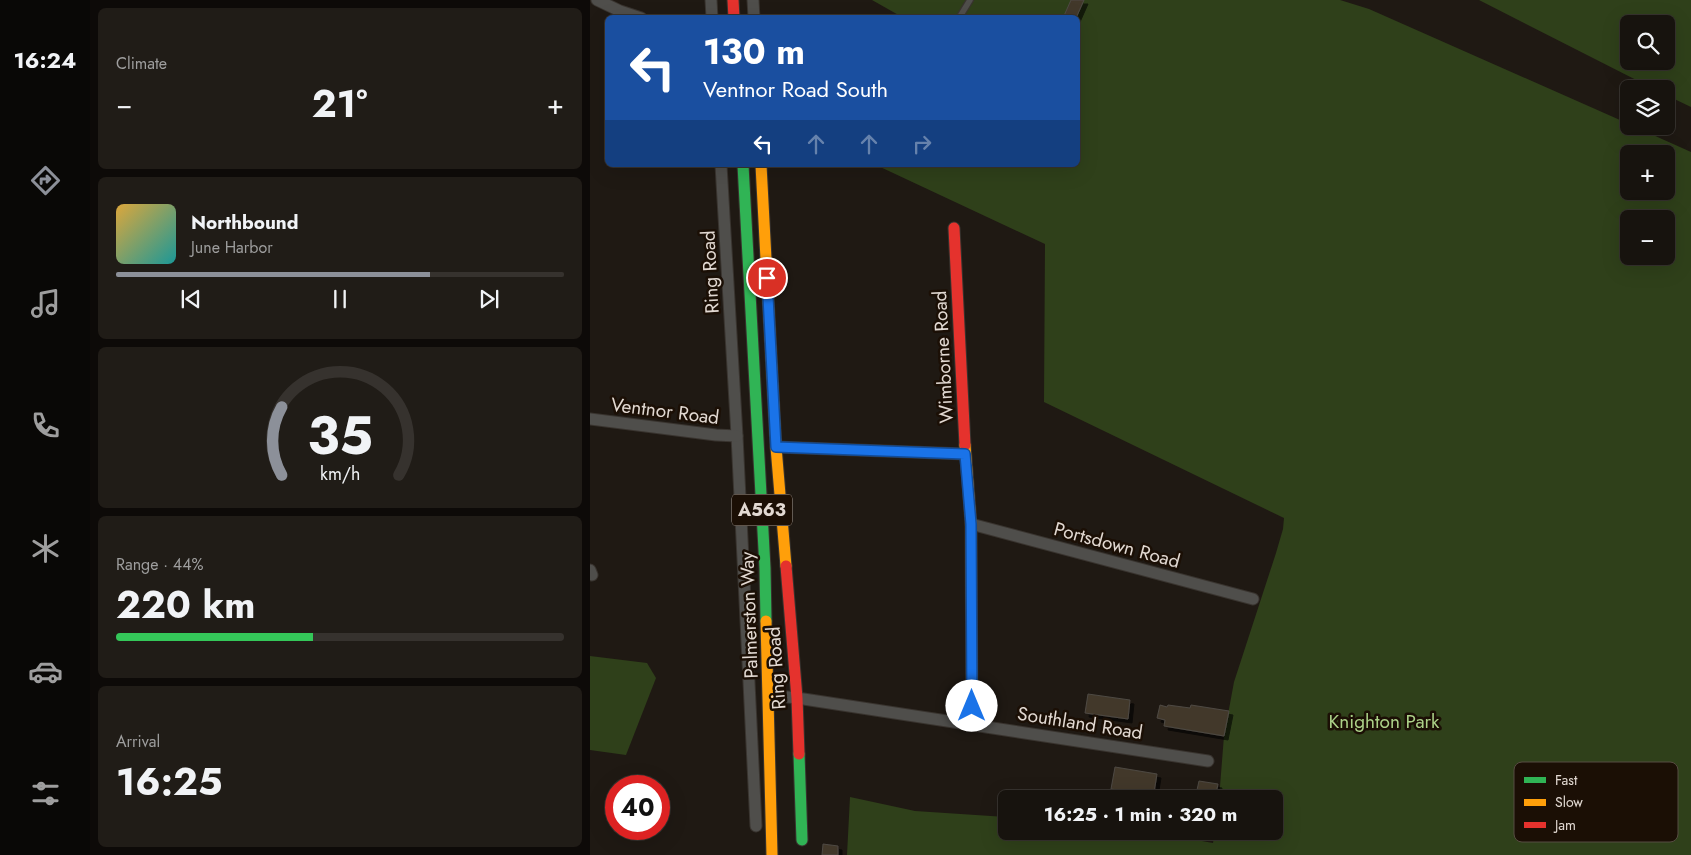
<!DOCTYPE html>
<html lang="en">
<head>
<meta charset="utf-8">
<style>
  :root { --surface:#17130e; --page:#201c17; --text:#f1f3f6; --muted:#9e9e9e; --line:#36322e; --accent:#8c9099 }
  body { margin:0; font-family:Jost,sans-serif; background:var(--page); color:var(--text); height:100vh; display:flex; flex-direction:column; font-size:19px; white-space:nowrap }
  * { box-sizing:border-box; margin:0 }
  p { font-size:16px; color:var(--muted) }
  .icon { flex:none; width:28px; height:28px; fill:none; stroke:currentColor; stroke-width:2; stroke-linecap:round; stroke-linejoin:round }
  .map { position:relative; flex:1; overflow:hidden }
  .panel { display:flex; flex-direction:column; gap:8px; padding:8px; background:#0d0a08; width:500px }
  .panel>* { flex:none }
  .top-card { position:absolute; left:15px; top:15px; width:475px; height:152px; border-radius:8px; box-shadow:0 5px 20px #0002,0 0 0 1px var(--line); background:#1a4fa0; color:#fff; overflow:hidden }
  .buttons { position:absolute; left:1030px; top:15px; display:grid; gap:10px }
  .buttons a { display:grid; place-items:center; width:55px; height:55px; border-radius:8px; background:var(--surface); box-shadow:0 5px 20px #0002,0 0 0 1px var(--line); font-size:25px }
  .speed { position:absolute; left:15px; top:775px; display:flex; gap:10px; font-size:25px; font-weight:700; text-align:center }
  .speed>* { display:grid; place-content:center; width:65px; height:65px; border-radius:50%; background:var(--surface); box-shadow:0 5px 20px #0002,0 0 0 1px var(--line); line-height:1 }
  .speed .limit { border:8px solid #d22; background:#fff; color:#111 }
  .pin { position:absolute; display:grid; place-items:center; width:42px; height:42px; color:#fff; margin:-21px; border:2px solid #fff; border-radius:50%; box-shadow:0 1px 5px #0007 }
  .me { position:absolute; width:55px; margin:-28px; rotate:0deg; stroke-linejoin:round; filter:drop-shadow(0 0 4px #0008) }
  .turn { display:flex; align-items:center; gap:18px; height:105px; padding:0 15px; font-size:22px }
  .turn .icon { width:65px; height:65px; stroke-width:2.5 }
  .turn b { display:block; font-size:35px; line-height:42px }
  .lanes { display:flex; align-items:center; height:48px; padding:0 15px; background:#0003; justify-content:center; gap:25px; direction:ltr }
  .lanes .off { opacity:.35 }
  .big { font-size:38px; font-weight:700; line-height:1.1 }
  .panel .widget { flex:1; display:flex; flex-direction:column; justify-content:center; gap:8px; min-width:0; padding:0 18px; border-radius:8px; background:var(--page) }
  .panel .dial { align-items:center; gap:0 }
  .dial svg { height:130px; overflow:visible; fill:none; stroke:var(--line); stroke-width:7; stroke-linecap:round; text-anchor:middle }
  .dial text { fill:var(--text); stroke:none }
  .song { display:flex; align-items:center; gap:15px }
  .cover { width:60px; height:60px; border-radius:8px; background:linear-gradient(135deg,hsl(40 70% 55%),hsl(180 70% 35%)) }
  .played { height:5px; border-radius:2px; background:linear-gradient(90deg,var(--accent) 70%,var(--line) 70%) }
  .keys { display:flex; justify-content:space-around; direction:ltr }
  .heat { display:flex; justify-content:space-between; align-items:center; font-size:28px; direction:ltr }
  .charge { height:8px; border-radius:4px; background:linear-gradient(90deg,#34c759 44%,var(--line) 0) }
  .trip { position:absolute; left:408px; top:790px; width:285px; height:50px; border-radius:8px; background:var(--surface); box-shadow:0 5px 20px #0002,0 0 0 1px var(--line); font-weight:700; line-height:50px; text-align:center }
  main { display:flex; flex:1; min-height:0 }
  .dock { display:flex; flex-direction:column; width:90px; justify-content:space-around; align-items:center; background:#090806; color:var(--muted) }
  .dock .icon { width:35px; height:35px }
  .dock .selected { color:var(--accent) }
  .dock b { font-size:22px; color:var(--text) }
  .map>svg:first-child { display:block }
  .green { fill:#2f401a; fill-rule:evenodd }
  .building { fill:#42392c; stroke:#4e4943; filter:url(#shadow) }
  .lines { fill:none; stroke-linecap:round; stroke-linejoin:round }
  .lane-casing { stroke:#39342f; stroke-width:8 }
  .street-casing { stroke:#39342f; stroke-width:13 }
  .fast-casing { stroke:#39342f; stroke-width:13 }
  .slow-casing { stroke:#39342f; stroke-width:13 }
  .jam-casing { stroke:#39342f; stroke-width:13 }
  .lane { stroke:#4f4e4b; stroke-width:5.5 }
  .street { stroke:#4f4e4b; stroke-width:11 }
  .fast { stroke:#30b455; stroke-width:11 }
  .slow { stroke:#ff9f0a; stroke-width:11 }
  .jam { stroke:#e5322d; stroke-width:11 }
  .route-casing { stroke:#114b97; stroke-width:12 }
  .route { stroke:#1a73e8; stroke-width:9 }
  .labels { text-anchor:middle; dominant-baseline:central; stroke-width:5; stroke-linejoin:round; paint-order:stroke }
  .shield { fill:#1b0f05; stroke:#a69c94; stroke-width:1 }
  .shield-label { font-size:18px; font-weight:bold; fill:#e2d9d2 }
  .street-label { font-size:19px; fill:#e2d9d2; stroke:#1b0f05 }
  .park-label { font-size:19px; fill:#acd188; stroke:#1b0f05 }
  .key { fill:#1b0f05; stroke:#574c42; stroke-width:1 }
  .key-label { font-size:14px; fill:#e2d9d2 }
</style>
</head>
<body>
<main>
<nav class="dock">
<b>16:24</b>
<svg class="icon selected" aria-label="directions" viewBox="0 0 24 24"><path d="M12 3l9 9-9 9-9-9zM9 14v-3h6M13 9l2 2-2 2"/></svg>
<svg class="icon" aria-label="music" viewBox="0 0 24 24"><path d="M9 18V5l10-2v13"/><circle cx="6" cy="18" r="3"/><circle cx="16" cy="16" r="3"/></svg>
<svg class="icon" aria-label="phone" viewBox="0 0 24 24"><path d="M5 4h4l2 5-3 2q2 4 5 5l2-3 5 2v4C11 20 4 13 5 4z"/></svg>
<svg class="icon" aria-label="climate" viewBox="0 0 24 24"><path d="M12 3v18M4 7l16 10M4 17L20 7"/></svg>
<svg class="icon" aria-label="car" viewBox="0 0 24 24"><path d="M5 17H2v-5l4-1 3-4h7l3 4 3 1v5h-3M9 17h6M6 11h13"/><circle cx="7" cy="17" r="2"/><circle cx="17" cy="17" r="2"/></svg>
<svg class="icon" aria-label="filters" viewBox="0 0 24 24"><path d="M4 7h16M4 17h16"/><circle cx="9" cy="7" r="2"/><circle cx="15" cy="17" r="2"/></svg>
</nav>
<section class="panel">
<div class="widget"><p>Climate</p>
<div class="heat"><a>−</a><b class="big">21°</b><a>+</a></div>
</div>
<div class="widget">
<div class="song"><i class="cover"></i><div><b>Northbound</b><p>June Harbor</p></div></div>
<div class="played"></div>
<div class="keys"><svg class="icon" aria-label="previous" viewBox="0 0 24 24"><path d="M18 5L8 12l10 7zM5 5v14"/></svg><svg class="icon" aria-label="pause" viewBox="0 0 24 24"><path d="M8 5v14M16 5v14"/></svg><svg class="icon" aria-label="next" viewBox="0 0 24 24"><path d="M6 5l10 7-10 7zM19 5v14"/></svg></div>
</div>
<div class="widget dial"><svg viewBox="0 0 100 80">
<path d="M14 69A42 42 0 1 1 86 69"/>
<path d="M14 69A42 42 0 0 1 14 27" stroke="#8c9099"/>
<text x="50" y="56" font-size="32" font-weight="700">35</text>
<text x="50" y="72" font-size="11">km/h</text>
</svg></div>
<div class="widget"><p>Range · 44%</p><b class="big">220 km</b><div class="charge"></div></div>
<div class="widget"><p>Arrival</p><b class="big">16:25</b></div>
</section>
<div class="map">
<svg width="1101" height="855" viewBox="0 0 1101 855">
  <defs>
    <filter id="shadow"><feDropShadow dx="4" dy="4" stdDeviation="0" flood-color="#0009"/></filter>
  </defs>
  <rect width="100%" height="100%" fill="#1f1913"/>
  <g class="green">
    <path d="M282 0H750L779 9 1039 124V126H1043L1101 152V855H257L260 797 325 811 416 817V831H556L623 843 625 831H684V799H629L634 736 644 682 686 553 693 529 694 518 454 402 455 244 286 165H488V18L312 17ZM1039 154H1076V191H1039ZM1039 219H1076V256H1039Z"/>
    <path d="M889 0H1101V107L1076 95V89H1064ZM1039 24H1076V61H1039Z"/>
    <polygon points="0,656 57,663 66,678 36,755 0,750"/>
  </g>
  <g class="building">
    <polygon points="481,0 494,0 486,18 473,18"/>
    <polygon points="498,694 540,700 538,719 495,713"/>
    <polygon points="570,705 577,707 578,705 600,708 601,705 639,711 634,736 574,726 575,720 567,718"/>
    <polygon points="525,767 567,774 563,799 545,797 546,793 521,789"/>
    <polygon points="609,781 628,784 625,799 605,799"/>
    <polygon points="233,844 248,846 248,855 232,855"/>
  </g>
  <g class="lines">
    <g class="lane-casing">
      <polyline id="lane" points="369,18 380,0"/>
    </g>
    <g class="street-casing">
      <g id="street">
        <polyline points="7,0 30,11 51,18"/>
        <polyline points="121,0 122,18"/>
        <polyline points="163,0 164,18"/>
        <polyline points="131,165 147,436 166,826"/>
        <polyline points="0,419 126,435 147,436"/>
        <polyline points="186,447 375,454"/>
        <polyline points="381,524 663,599"/>
        <polyline points="0,570 2,575"/>
        <polyline points="179,695 207,698 618,761"/>
      </g>
    </g>
    <g class="fast-casing">
      <g id="fast">
        <polyline points="153,165 175,568 176,621"/>
        <polyline points="209,754 212,840"/>
      </g>
    </g>
    <g class="slow-casing">
      <g id="slow">
        <polyline points="171,165 186,447 196,566"/>
        <polyline points="375,445 381,524 382,724"/>
        <polyline points="176,621 182,855"/>
      </g>
    </g>
    <g class="jam-casing">
      <g id="jam">
        <polyline points="143,0 144,18"/>
        <polyline points="364,228 375,445"/>
        <polyline points="196,566 207,698 209,754"/>
      </g>
    </g>
    <use href="#lane" class="lane"/>
    <use href="#street" class="street"/>
    <use href="#fast" class="fast"/>
    <use href="#slow" class="slow"/>
    <use href="#jam" class="jam"/>
  </g>
  <g class="lines">
    <g class="route-casing">
      <polyline id="route" points="177,278 186,447 375,454 381,524 382,706"/>
    </g>
    <use href="#route" class="route"/>
  </g>
  <g class="labels">
    <rect class="shield" x="142" y="494.5" width="60" height="31" rx="4"/>
    <g class="shield-label">
      <text x="172" y="510">A563</text>
    </g>
    <g class="street-label">
      <text transform="translate(120 272) rotate(-93)">Ring Road</text>
      <text transform="translate(353 357) rotate(-93)">Wimborne Road</text>
      <text transform="translate(75 411) rotate(7)">Ventnor Road</text>
      <text transform="translate(527 545) rotate(15)">Portsdown Road</text>
      <text transform="translate(159 615) rotate(-92)">Palmerston Way</text>
      <text transform="translate(186 668) rotate(-94)">Ring Road</text>
      <text transform="translate(490 723) rotate(9)">Southland Road</text>
    </g>
    <g class="park-label">
      <text x="794" y="721">Knighton Park</text>
    </g>
  </g>
  <rect x="924" y="762" width="164" height="80" rx="8" class="key"/>
  <rect x="934" y="777" width="22" height="6" fill="#30b455"/>
  <rect x="934" y="799" width="22" height="7" fill="#ff9f0a"/>
  <rect x="934" y="822" width="22" height="6" fill="#e5322d"/>
  <g class="key-label">
    <text x="965" y="785">Fast</text>
    <text x="965" y="807">Slow</text>
    <text x="965" y="830">Jam</text>
  </g>
</svg>
<div class="buttons">
<a><svg class="icon" aria-label="search" viewBox="0 0 24 24"><circle cx="10" cy="10" r="6"/><path d="M15 15l6 6"/></svg></a>
<a><svg class="icon" aria-label="layers" viewBox="0 0 24 24"><path d="M12 4l9 5-9 5-9-5zM3 14l9 5 9-5"/></svg></a>
<a>+</a>
<a>−</a>
</div>
<div class="speed"><div class="limit">40</div></div>
<div class="pin" style="left:177px;top:278px;background:#d93025"><svg class="icon" aria-label="arrive" viewBox="0 0 24 24"><path d="M6 21V4h12l-3 4 3 4H6"/></svg></div>
<svg class="me" style="left:382px;top:706px" viewBox="-20 -20 40 40"><circle r="19" fill="#fff"/><path d="M0-13L10 11 0 6-10 11z" fill="#1a73e8"/></svg>
<div class="trip">16:25 · 1 min · 320 m</div>
<div class="top-card">
<div class="turn"><svg class="icon" aria-label="left" viewBox="0 0 24 24"><path d="M17 20v-9H6M10 6l-5 5 5 5"/></svg><div><b>130 m</b>Ventnor Road South</div></div>
<div class="lanes"><svg class="icon" aria-label="left" viewBox="0 0 24 24"><path d="M17 20v-9H6M10 6l-5 5 5 5"/></svg><svg class="icon off" aria-label="ahead" viewBox="0 0 24 24"><path d="M12 20V5M6 11l6-6 6 6"/></svg><svg class="icon off" aria-label="ahead" viewBox="0 0 24 24"><path d="M12 20V5M6 11l6-6 6 6"/></svg><svg class="icon off" aria-label="right" viewBox="0 0 24 24"><path d="M7 20v-9h11M14 6l5 5-5 5"/></svg></div>
</div>
</div>
</main>
</body>
</html>
